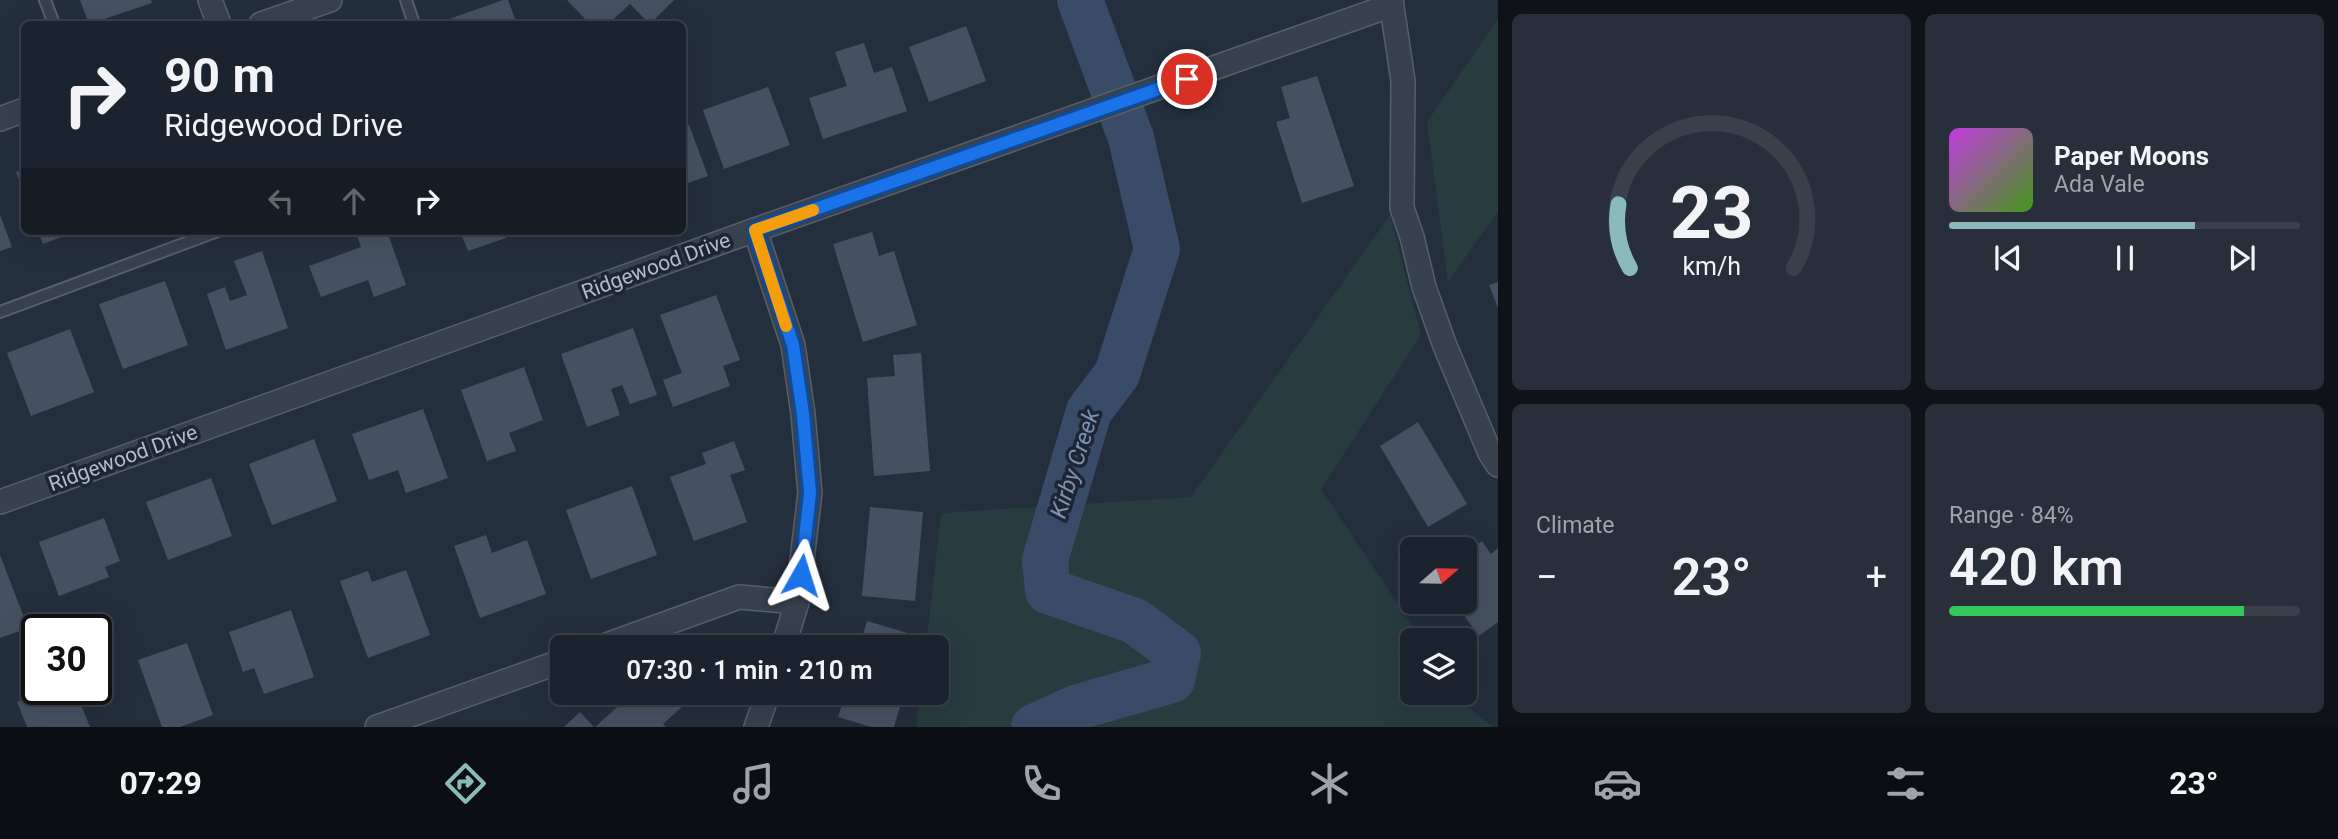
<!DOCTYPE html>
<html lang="en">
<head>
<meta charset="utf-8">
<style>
  :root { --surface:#1b232e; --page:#282f3a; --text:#f1f3f6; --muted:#a0a4aa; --line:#39404a; --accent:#8bbbb9 }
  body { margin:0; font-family:Roboto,sans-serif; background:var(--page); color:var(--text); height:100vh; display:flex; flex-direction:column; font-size:26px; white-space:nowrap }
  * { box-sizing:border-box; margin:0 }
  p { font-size:23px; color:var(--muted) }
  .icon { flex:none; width:38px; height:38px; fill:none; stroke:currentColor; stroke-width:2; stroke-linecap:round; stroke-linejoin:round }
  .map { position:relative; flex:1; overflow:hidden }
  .drawer { display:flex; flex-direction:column; gap:14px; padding:14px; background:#0f1319; width:840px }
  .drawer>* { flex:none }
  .top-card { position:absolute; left:21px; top:21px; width:665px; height:214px; border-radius:10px; box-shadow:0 7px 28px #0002,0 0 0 2px var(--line); background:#1b232e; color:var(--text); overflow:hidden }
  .needle { width:46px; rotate:70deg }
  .tools { position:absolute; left:1400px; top:537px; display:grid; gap:14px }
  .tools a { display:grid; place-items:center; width:77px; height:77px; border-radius:10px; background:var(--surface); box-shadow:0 7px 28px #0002,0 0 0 2px var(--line); font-size:35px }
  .speed { position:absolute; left:21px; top:614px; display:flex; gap:14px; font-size:35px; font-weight:700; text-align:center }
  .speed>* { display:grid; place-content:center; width:91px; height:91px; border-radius:50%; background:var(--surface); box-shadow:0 7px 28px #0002,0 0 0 2px var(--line); line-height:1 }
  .speed .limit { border:4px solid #111; border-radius:10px; background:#fff; color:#111 }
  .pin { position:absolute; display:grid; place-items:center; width:60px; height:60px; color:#fff; margin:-30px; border:4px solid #fff; border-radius:50%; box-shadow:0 2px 7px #0007 }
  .me { position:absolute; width:77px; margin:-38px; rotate:6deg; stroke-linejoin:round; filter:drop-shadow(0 0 5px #0008) }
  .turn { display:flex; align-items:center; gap:24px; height:147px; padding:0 28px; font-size:32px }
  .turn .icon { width:91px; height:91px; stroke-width:2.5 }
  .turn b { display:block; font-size:49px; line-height:60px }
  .lanes { display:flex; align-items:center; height:66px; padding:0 28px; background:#0003; justify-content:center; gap:35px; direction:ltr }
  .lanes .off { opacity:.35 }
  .big { font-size:52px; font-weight:600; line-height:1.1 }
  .drawer .tile { flex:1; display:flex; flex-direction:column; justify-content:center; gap:10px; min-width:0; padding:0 24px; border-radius:10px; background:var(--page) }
  .drawer .dial { align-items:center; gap:0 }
  .dial svg { height:182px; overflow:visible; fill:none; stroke:var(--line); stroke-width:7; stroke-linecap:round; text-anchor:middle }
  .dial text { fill:var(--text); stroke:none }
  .song { display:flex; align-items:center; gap:21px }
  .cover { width:84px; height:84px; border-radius:10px; background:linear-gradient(135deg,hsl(290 70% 55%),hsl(100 70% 35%)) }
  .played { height:7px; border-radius:4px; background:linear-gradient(90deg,var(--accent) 70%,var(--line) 70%) }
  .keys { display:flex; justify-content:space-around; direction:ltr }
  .heat { display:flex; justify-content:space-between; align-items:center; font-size:38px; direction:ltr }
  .charge { height:10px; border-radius:5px; background:linear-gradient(90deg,#34c759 84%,var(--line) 0) }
  .drawer .tiles { flex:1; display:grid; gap:14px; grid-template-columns:repeat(2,1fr) }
  .trip { position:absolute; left:550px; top:635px; width:399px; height:70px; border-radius:10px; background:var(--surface); box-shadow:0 7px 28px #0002,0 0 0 2px var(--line); font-weight:600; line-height:70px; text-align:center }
  .menu { display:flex; height:112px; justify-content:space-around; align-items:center; background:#0b0e12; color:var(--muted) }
  .menu .icon { width:49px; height:49px }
  .menu .selected { color:var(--accent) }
  .menu b { font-size:32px; color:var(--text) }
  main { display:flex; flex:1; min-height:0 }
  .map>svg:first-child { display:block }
  .green { fill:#263c3f }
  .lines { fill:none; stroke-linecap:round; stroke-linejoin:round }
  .river { stroke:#394c67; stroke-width:46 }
  .building { fill:#455162 }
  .service-casing { stroke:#565f6c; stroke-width:14 }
  .minor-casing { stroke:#565f6c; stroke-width:26 }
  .service { stroke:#38414e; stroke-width:10 }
  .minor { stroke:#38414e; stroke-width:23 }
  .route-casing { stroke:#114b97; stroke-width:18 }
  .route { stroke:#1a73e8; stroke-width:12 }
  .slow { stroke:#f59e0b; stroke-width:12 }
  .labels { text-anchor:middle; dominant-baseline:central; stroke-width:7; stroke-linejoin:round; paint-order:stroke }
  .street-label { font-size:21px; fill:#b4bcc9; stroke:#1d2633 }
  .water-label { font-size:23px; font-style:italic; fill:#7c92b1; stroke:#1d2633 }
</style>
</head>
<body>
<main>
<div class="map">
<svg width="1498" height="727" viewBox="0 0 1498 727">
  <rect width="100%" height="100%" fill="#242f3e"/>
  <g class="green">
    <polygon points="1498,19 1498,211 1448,282 1427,122"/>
    <polygon points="1390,215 1421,335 1321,489 1422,640 1412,640 1412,693 1457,693 1465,705 1493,727 916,727 920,693 936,693 936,648 926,647 941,513 1191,497"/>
  </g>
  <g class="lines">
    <polyline class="river" points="1034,727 1078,707 1172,680 1178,653 1135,621 1048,591 1045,560 1089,411 1117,374 1157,249 1131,138 1080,0"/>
  </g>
  <g class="building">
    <polygon points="80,0 151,0 152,3 89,24"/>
    <polygon points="503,0 508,0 517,24 435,24"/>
    <polygon points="567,0 674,0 650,24 630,4 608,24 590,24"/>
    <polygon points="966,26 986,81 929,102 909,47"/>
    <polygon points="864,43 874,73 892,67 907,111 823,139 809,98 847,86 835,52"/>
    <polygon points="1317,76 1354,186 1302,203 1276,122 1290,118 1281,87"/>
    <polygon points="768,87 790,145 724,169 703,110"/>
    <polygon points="689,125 708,176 682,185 682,127"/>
    <polygon points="24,169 24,193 16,172"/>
    <polygon points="0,215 12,247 0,251"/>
    <polygon points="38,231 77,231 43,244"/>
    <polygon points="361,231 387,231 406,285 374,297 368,280 321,297 309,266 361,247 356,233"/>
    <polygon points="460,231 503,231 506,238 468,251"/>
    <polygon points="872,232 879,256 894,251 917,325 863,342 833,244"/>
    <polygon points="262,251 288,328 226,350 207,294 225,287 230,301 247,295 234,261"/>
    <polygon points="165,281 188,345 123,369 99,304"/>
    <polygon points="1498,282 1498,308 1489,285"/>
    <polygon points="716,295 740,360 723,366 730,386 673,407 663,380 682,373 660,315"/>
    <polygon points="633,328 657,395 630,404 622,385 611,389 620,415 587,427 561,354"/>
    <polygon points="70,329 94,392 31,416 7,353"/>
    <polygon points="921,353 930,471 874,476 867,378 895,376 893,355"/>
    <polygon points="524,367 543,420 509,433 516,451 487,461 461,390"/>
    <polygon points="423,409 448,478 406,493 398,470 369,480 352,434"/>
    <polygon points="1418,422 1467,504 1428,527 1380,446"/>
    <polygon points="314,439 337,501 272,525 249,464"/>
    <polygon points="734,441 745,470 730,475 747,522 694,541 670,477 706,464 702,453"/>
    <polygon points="211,478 232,536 168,560 146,502"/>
    <polygon points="632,486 657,555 591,579 566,510"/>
    <polygon points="870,507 923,512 915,601 862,596"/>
    <polygon points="104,518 120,561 105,567 109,577 59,596 39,542"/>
    <polygon points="486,535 492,553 527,540 546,594 480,618 454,546"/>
    <polygon points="1482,541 1491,554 1498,548 1498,622 1479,636 1465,617 1477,608 1465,591 1465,554"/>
    <polygon points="0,555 28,628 0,638"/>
    <polygon points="406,570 430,635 368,658 340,581 368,571 372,582"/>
    <polygon points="291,610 314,677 264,694 254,668 243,672 229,632"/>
    <polygon points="867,621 921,637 918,648 859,648"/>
    <polygon points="187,643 213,715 180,727 162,727 138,660"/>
    <polygon points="51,690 75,690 90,727 27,727 17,702"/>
    <polygon points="633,693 674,693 684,705 663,724 666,727 595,727"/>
    <polygon points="846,693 904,693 894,727 871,727 838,717"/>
    <polygon points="580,712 594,727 564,727"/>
  </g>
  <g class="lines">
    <g class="service-casing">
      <g id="service">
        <polyline points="45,0 54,24"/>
        <polyline points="406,0 414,24"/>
        <polyline points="0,312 218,231"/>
      </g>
    </g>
    <g class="minor-casing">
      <g id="minor">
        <polyline points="210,0 219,24"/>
        <polyline points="1391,0 1403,81 1402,208 1412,237 1424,287 1445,346 1490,453 1498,465"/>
        <polyline points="261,24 330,0"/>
        <polyline points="0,119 24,110"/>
        <polyline points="755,230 793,345 803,414 810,493 797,602 783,648"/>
        <polyline points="0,502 755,230 1392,5"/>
        <polyline points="598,648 739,597 797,602"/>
        <polyline points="377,727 562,661"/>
        <polyline points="756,727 768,693"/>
      </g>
    </g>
    <use href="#service" class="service"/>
    <use href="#minor" class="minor"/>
  </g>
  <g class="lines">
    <g class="route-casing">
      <polyline id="route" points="801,575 810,493 803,414 793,345 755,230 1187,79"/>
    </g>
    <use href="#route" class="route"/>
    <polyline class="slow" points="786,326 755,230 813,210"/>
  </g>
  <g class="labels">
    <g class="street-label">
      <text transform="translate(656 266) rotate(-20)">Ridgewood Drive</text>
      <text transform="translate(123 458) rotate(-20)">Ridgewood Drive</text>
    </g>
    <g class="water-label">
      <text transform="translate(1075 464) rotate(-72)">Kirby Creek</text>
    </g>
  </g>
</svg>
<div class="tools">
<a><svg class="needle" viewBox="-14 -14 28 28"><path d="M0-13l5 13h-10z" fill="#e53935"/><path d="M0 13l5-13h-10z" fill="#a0a4aa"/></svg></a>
<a><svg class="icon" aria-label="layers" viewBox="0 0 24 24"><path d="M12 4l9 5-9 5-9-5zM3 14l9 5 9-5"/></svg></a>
</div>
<div class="speed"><div class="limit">30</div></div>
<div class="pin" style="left:1187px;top:79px;background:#d93025"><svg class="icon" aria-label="arrive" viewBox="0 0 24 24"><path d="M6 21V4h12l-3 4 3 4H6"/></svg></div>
<svg class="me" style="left:801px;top:575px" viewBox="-20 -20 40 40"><path d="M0-17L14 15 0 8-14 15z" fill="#1a73e8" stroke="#fff" stroke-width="4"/></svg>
<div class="trip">07:30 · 1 min · 210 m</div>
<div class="top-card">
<div class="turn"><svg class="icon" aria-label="right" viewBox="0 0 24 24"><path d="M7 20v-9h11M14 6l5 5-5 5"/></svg><div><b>90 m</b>Ridgewood Drive</div></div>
<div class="lanes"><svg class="icon off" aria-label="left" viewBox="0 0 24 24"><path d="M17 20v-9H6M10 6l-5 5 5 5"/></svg><svg class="icon off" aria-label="ahead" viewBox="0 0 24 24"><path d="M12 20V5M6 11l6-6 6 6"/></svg><svg class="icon" aria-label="right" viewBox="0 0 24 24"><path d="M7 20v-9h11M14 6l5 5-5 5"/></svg></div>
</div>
</div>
<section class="drawer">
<div class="tiles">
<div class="tile dial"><svg viewBox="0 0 100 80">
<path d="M14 69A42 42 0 1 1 86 69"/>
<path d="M14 69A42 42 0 0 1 9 41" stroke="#8bbbb9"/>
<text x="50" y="56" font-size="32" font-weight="700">23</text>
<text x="50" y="72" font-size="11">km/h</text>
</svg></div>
<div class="tile">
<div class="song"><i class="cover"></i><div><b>Paper Moons</b><p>Ada Vale</p></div></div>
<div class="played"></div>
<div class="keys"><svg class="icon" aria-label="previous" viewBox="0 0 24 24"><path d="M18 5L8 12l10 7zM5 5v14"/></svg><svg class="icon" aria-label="pause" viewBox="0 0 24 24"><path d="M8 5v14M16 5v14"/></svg><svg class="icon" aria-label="next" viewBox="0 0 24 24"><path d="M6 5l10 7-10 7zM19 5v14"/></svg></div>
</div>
<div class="tile"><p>Climate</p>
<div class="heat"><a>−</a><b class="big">23°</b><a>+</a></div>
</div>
<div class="tile"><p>Range · 84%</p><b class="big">420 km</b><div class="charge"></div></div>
</div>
</section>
</main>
<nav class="menu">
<b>07:29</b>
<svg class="icon selected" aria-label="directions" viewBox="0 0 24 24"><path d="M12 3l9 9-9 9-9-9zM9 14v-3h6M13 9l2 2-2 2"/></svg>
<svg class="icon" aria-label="music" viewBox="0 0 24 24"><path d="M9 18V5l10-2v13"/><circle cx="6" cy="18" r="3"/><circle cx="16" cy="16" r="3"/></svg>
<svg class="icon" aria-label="phone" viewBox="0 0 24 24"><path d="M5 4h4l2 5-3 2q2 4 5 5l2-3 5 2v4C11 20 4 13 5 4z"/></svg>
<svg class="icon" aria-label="climate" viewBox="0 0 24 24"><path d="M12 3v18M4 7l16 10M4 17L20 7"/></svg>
<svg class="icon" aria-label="car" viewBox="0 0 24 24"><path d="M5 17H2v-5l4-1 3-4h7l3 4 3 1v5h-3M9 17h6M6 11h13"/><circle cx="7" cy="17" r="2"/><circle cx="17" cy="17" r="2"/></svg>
<svg class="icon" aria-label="filters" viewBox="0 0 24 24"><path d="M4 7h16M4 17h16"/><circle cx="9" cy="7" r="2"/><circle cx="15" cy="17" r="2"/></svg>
<b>23°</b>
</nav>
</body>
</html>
